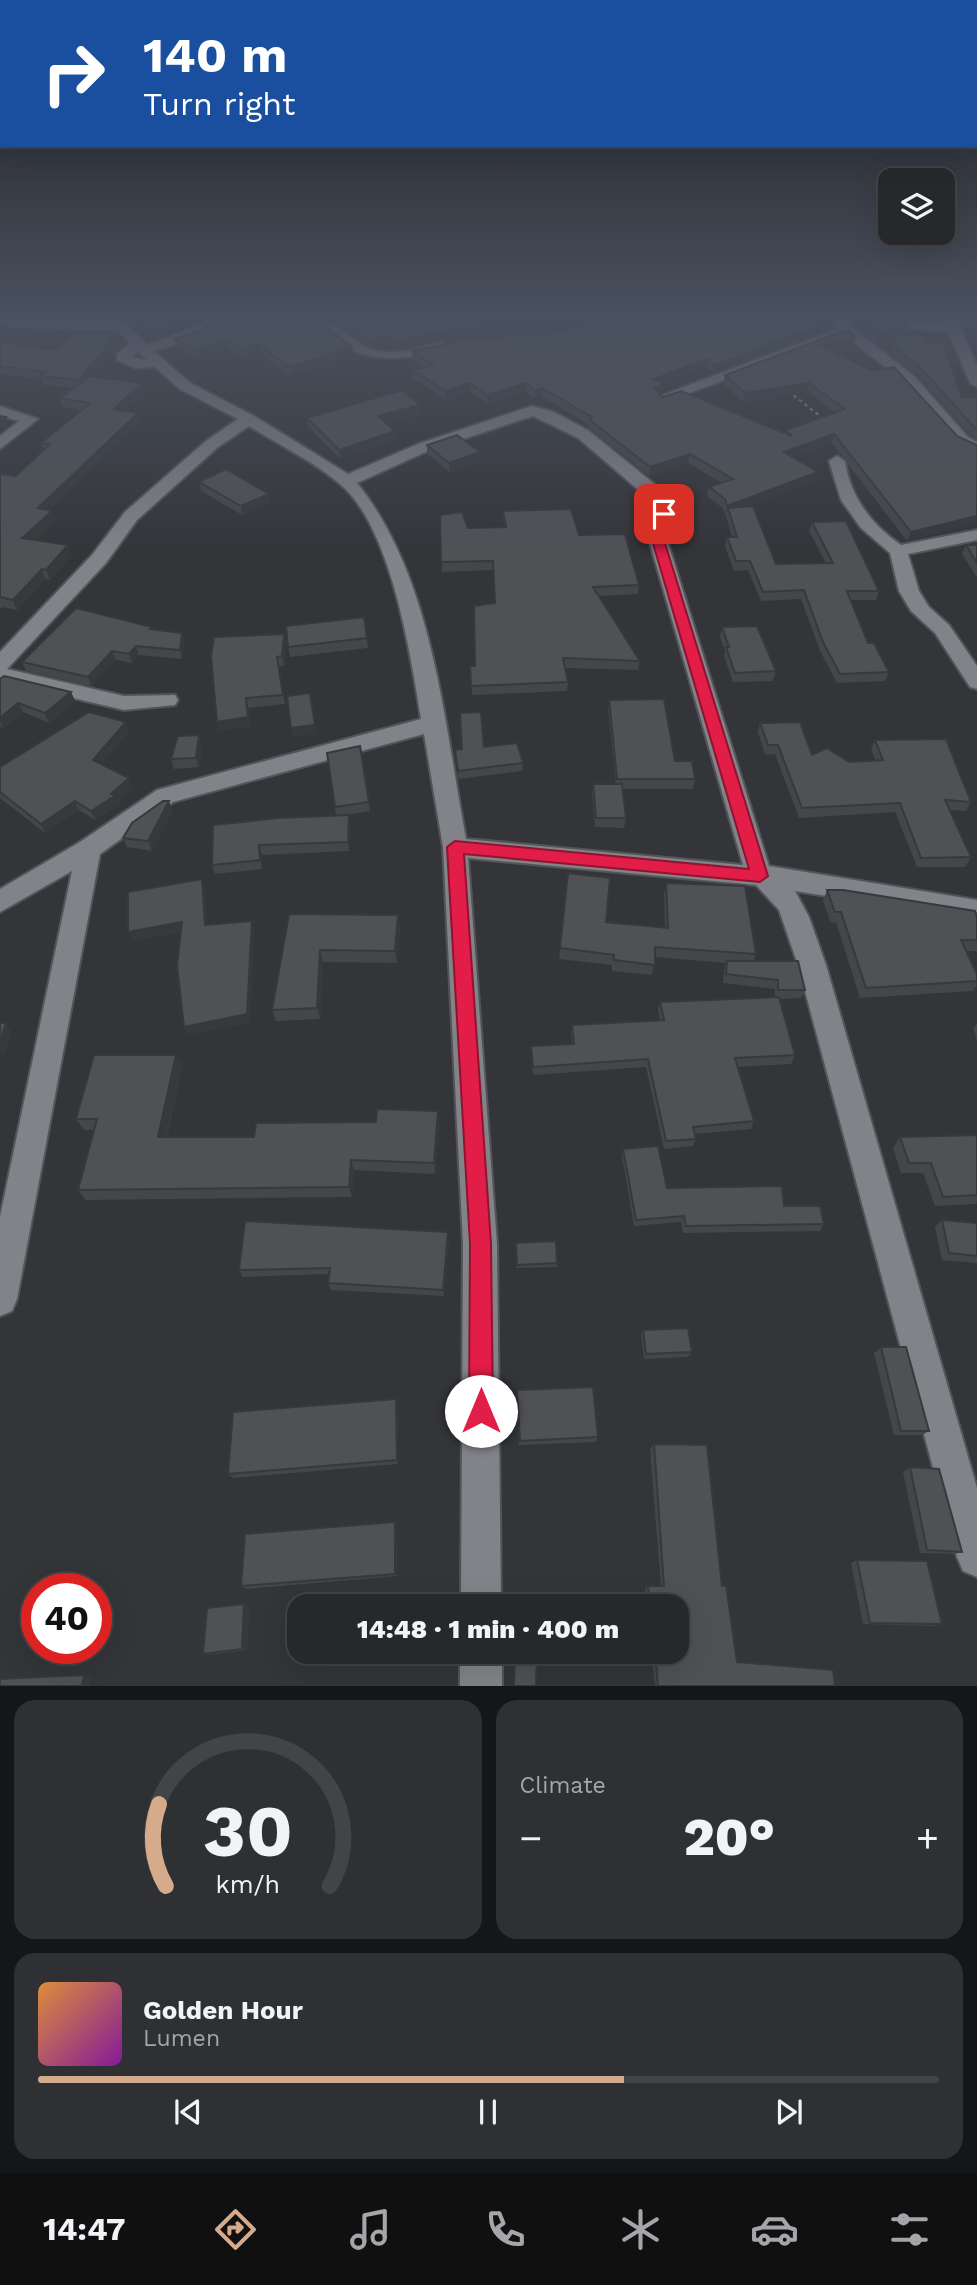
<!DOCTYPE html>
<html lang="en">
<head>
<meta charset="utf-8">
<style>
  :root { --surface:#27282b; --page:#2f3033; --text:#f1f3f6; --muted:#a4a6a9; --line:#434447; --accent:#d6ab8b }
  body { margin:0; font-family:"Work Sans",sans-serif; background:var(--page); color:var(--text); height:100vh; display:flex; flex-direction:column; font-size:26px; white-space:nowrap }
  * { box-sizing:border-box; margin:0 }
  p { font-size:23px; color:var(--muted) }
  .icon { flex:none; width:38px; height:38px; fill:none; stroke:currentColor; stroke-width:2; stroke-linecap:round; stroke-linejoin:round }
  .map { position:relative; height:1686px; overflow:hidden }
  .drawer { display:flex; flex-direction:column; gap:14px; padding:14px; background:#151618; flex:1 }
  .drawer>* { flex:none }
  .guide { position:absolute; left:0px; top:0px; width:978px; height:147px; box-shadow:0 7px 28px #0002,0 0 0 2px var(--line); background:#1a4fa0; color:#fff; overflow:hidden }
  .buttons { position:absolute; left:878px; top:168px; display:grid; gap:14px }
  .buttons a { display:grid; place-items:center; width:77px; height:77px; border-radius:14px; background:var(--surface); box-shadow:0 7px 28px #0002,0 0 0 2px var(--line); font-size:35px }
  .speed { position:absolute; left:21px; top:1573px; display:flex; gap:14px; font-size:35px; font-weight:700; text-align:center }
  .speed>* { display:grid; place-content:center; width:91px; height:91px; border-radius:50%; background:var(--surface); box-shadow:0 7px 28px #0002,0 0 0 2px var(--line); line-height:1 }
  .speed .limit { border:10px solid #d22; background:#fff; color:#111 }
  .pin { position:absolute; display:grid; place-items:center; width:60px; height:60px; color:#fff; margin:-30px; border-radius:14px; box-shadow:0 4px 10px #0006 }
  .me { position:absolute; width:77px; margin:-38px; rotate:0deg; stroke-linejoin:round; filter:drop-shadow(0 0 5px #0008) }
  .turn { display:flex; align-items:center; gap:24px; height:147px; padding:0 28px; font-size:32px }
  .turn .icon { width:91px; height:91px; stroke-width:2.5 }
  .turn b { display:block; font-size:49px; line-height:60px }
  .big { font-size:52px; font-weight:800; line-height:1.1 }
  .drawer .card { flex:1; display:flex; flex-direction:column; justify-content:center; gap:10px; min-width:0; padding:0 24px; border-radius:21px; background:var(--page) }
  .drawer .dial { align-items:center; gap:0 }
  .dial svg { height:182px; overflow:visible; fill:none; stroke:var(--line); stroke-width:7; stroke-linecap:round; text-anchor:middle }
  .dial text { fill:var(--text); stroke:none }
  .song { display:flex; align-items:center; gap:21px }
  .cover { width:84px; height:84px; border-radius:10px; background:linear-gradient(135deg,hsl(30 70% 55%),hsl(290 70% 35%)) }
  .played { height:7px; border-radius:4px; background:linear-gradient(90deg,var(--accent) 65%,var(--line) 65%) }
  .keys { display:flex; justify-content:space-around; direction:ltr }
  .heat { display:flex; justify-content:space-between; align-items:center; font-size:38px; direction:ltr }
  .drawer .tiles { flex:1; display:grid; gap:14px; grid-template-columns:1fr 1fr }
  .card:last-child { grid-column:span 2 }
  .trip { position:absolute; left:287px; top:1594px; width:402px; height:70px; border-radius:21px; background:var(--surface); box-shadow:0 7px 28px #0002,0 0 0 2px var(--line); font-weight:800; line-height:70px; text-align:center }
  .dock { display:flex; height:112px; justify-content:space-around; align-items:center; background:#101011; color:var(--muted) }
  .dock .icon { width:49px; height:49px }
  .dock .current { color:var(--accent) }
  .dock b { font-size:32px; color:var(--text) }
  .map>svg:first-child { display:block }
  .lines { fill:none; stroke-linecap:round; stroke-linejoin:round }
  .minor-casing { stroke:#525458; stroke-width:4 }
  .path { stroke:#818286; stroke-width:2.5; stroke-dasharray:3.5 3.5; stroke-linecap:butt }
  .minor { fill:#828388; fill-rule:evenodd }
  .wall { fill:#444649 }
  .shaded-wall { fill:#37393c }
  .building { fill:#4f5155; stroke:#37393c; stroke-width:2 }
  .route { fill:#e11d48; stroke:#92132f; stroke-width:2 }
</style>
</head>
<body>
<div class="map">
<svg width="977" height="1687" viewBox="0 0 977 1687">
  <rect width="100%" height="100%" fill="#343539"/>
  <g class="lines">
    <g class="minor-casing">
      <g id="minor">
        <path d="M0 317 110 321 106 317H120L147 345C175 336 209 317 238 317L197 338 154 351 190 383 254 416 348 474 418 444 532 406 554 412 589 431 668 495 674 505 667 526V540L769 866 977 900V920L795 891 809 917 826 965 977 1488V1577L963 1571 957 1557 798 965 779 910 756 885 468 858 497 1244 501 1606H461L463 1244 443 847 424 734 173 802 100 854 17 1299 12 1311 0 1316V1217L72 871 0 912V889L80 842 157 790 421 719C411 656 391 526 340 484 313 461 279 445 249 426L218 447 137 520 106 563 7 669 124 696 175 695 178 700 175 705 124 710 0 681V652L92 555 125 512 206 441 238 419 180 389 155 367 135 368 117 360V354L130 343 117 329 72 330 0 325ZM138 351 147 360 131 357ZM533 416 578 438 656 505 649 526V540L743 865 466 839C444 722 433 577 357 483L430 450Z"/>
        <path d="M309 317C337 317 351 345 378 351 398 355 424 346 444 342L451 346C443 352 430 353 419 355 374 364 341 352 309 317Z"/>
        <polygon points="824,317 839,317 915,377 968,437 977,442 977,453 956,443 905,383 845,335 668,401 663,403 655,398 837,329"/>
        <polygon points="942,317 956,317 977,366 977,387 970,383 948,331 872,327 865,323 872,319 945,323"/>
        <polygon points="0,406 38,419 0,449 0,436 19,421 0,416"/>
        <path d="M837 456 845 461C850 497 872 525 901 545L977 530V540L908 554 919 591 929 607 949 625 977 666V689L970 687 935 633 911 611 899 591 890 553 861 528 841 500 829 461Z"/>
        <rect x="460" y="1652" width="42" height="35"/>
      </g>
    </g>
    <polyline class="path" points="788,391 825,420"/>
    <use href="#minor" class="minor"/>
  </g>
  <g class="wall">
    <polygon points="140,317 220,317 215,318 159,338 138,326 136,318"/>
    <polygon points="328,317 597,317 556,327 465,335 398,349 392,345 369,348"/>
    <polygon points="960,317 977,317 977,329 965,329"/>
    <polygon points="834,320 832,328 713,373 706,367 664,383 663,392 660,394 663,397 785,433 786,430 836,413 807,391 743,402 723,383 725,375 847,330 854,346 832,350 957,436 907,541 832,443 792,457 815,481 749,506 776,564 826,563 809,531 812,522 879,591 876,600 851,600 868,643 889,672 885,681 837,683 820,651 801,599 761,601 748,570 734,571 725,546 727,537 732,537 726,515 725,515 723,508 707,496 709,487 722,483 688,463 649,476 588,427 588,424 542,397 535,398 525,391 487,403 470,392 446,400 413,378 413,370 424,367 413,360 412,351 557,332"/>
    <polygon points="862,322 927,343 962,397 977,397 977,440 970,435 917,375 893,356 891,342 892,338 874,341 860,330"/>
    <polygon points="196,332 352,347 353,355 293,375 289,375 260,352 244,358 227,348 197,359 176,347 174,339"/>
    <polygon points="117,333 120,341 91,377 142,383 145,392 125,411 140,422 49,510 52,511 55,520 35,540 72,555 50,580 45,579 17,610 2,607 0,610 0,474 16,476 43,451 41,443 81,410 63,407 60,398 74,388 42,385 41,379 0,374 0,342 53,350"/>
    <polygon points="420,405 421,414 386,423 396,440 340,459 308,427 307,418"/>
    <polygon points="427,445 480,452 481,461 450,472 427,454"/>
    <polygon points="199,482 269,494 271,503 242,515 201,491"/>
    <polygon points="503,511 579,535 639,585 638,594 599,596 640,661 638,670 565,668 568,682 567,691 472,695 470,666 475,666 495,603 493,570 442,572 440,515 468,528 504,527"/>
    <polygon points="966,545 977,545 977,578 962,554"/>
    <polygon points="364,617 368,648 290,657 288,647"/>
    <polygon points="722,627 776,671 773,681 733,682 724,656 725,651 720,637"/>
    <polygon points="153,630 182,633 184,642 182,659 139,655 132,663 116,660 91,686 26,671 22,662"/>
    <polygon points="284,634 286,643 284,666 279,666 285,704 248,708 251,726 219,731 217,722"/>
    <polygon points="0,679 71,692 75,701 49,723 23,712 3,728 0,727"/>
    <polygon points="609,700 695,779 693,789 623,789 626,818 624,828 595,827 592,793 593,784 616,784 608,709"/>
    <polygon points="760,723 812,755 849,762 875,760 871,749 875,740 971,802 966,811 950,810 971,857 965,867 917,867 895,812 799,818 775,754 765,755 758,732"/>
    <polygon points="129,731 101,764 133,787 119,800 120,804 95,820 79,810 45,833 0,798 0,767"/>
    <polygon points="202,744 199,767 174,769 171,759"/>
    <polygon points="360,746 370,811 338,816 350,825 349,851 262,855 262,869 215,874 212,865 213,825 336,816 327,753"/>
    <polygon points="484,747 523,763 522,771 458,779 455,750"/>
    <polygon points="172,811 152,851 127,847 123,838"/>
    <polygon points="568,873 606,922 665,928 664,894 666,883 756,954 754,961 805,990 801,998 780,999 795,1055 791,1064 738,1067 754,1121 751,1129 695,1134 696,1139 693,1146 664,1149 646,1067 533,1075 531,1055 531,1046 572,1044 571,1033 572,1025 660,1020 658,1010 660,1002 775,997 775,989 723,983 724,970 726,963 655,957 652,975 612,971 612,965 559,959"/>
    <polygon points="827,890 977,917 977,951 966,951 977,974 977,985 973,991 860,998 836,922 831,923 823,901"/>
    <polygon points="289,914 398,915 400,927 397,963 323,962 320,1019 276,1021 272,1010"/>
    <polygon points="977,1023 977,1040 973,1029"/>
    <polygon points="182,1066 167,1137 254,1137 376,1122 438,1111 439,1123 435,1174 354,1170 352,1197 86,1200 78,1190 94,1130 84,1130 76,1119"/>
    <polygon points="977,1135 977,1204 935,1206 923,1173 901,1173 893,1148 900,1137"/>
    <polygon points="623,1149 667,1188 784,1206 824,1224 820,1231 683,1233 681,1222 634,1226 622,1156"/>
    <polygon points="942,1220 977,1223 977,1263 942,1260 935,1227"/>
    <polygon points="449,1239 444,1296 331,1290 328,1283 330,1274 243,1277 239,1270"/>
    <polygon points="516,1243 557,1263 557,1267 516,1268"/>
    <polygon points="643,1330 692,1352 688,1357 644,1359 641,1335"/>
    <polygon points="881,1347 929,1431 922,1435 894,1435 874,1353"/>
    <polygon points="517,1390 598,1437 596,1442 519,1445"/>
    <polygon points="396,1399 397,1404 398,1464 233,1478 228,1474"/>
    <polygon points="654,1444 722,1586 737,1662 835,1686 655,1686 651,1652 677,1652 677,1606 647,1606 645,1588 648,1586 661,1586 650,1449"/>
    <polygon points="910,1467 962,1552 954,1554 920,1553 903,1472"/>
    <polygon points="396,1526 397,1576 246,1589 241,1586"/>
    <polygon points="857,1560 942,1624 933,1626 863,1624 851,1563"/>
    <polygon points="244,1604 249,1606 247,1650 209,1655 203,1654"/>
  </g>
  <g class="shaded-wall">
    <polygon points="192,317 220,317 215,318 159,338 157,330"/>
    <polygon points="565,317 597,317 556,327 465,335 398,349 397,341 465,327"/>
    <polygon points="834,320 832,328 713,373 714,365"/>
    <polygon points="906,327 903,335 893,334 892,338 874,341 877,333"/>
    <polygon points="117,333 120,341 81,389 79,380"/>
    <polygon points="391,337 392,345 369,348 368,339"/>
    <polygon points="856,337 854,346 819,353 821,345"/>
    <polygon points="225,340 227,348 197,359 196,351"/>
    <polygon points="258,344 260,352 244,358 242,349"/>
    <polygon points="352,347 353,355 293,375 292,366"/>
    <polygon points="708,359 706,367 652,388 654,379"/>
    <polygon points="142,383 145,392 117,419 114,409"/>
    <polygon points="470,383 470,392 446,400 445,391"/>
    <polygon points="526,383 525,391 487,403 487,395"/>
    <polygon points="809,383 807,391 743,402 745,393"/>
    <polygon points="664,384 663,392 653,397 654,388"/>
    <polygon points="542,388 542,397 535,398 535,390"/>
    <polygon points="420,405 421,414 379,425 378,416"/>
    <polygon points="138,413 140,422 41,518 38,508"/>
    <polygon points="6,417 9,425 0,432 0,421"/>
    <polygon points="395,431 396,440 340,459 339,450"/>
    <polygon points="834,434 832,443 782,461 784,452"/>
    <polygon points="480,452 481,461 450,472 449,463"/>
    <polygon points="690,454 688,463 649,476 650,467"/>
    <polygon points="818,472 815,481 729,514 728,508 725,515 727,506"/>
    <polygon points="269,494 271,503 242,515 241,506"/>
    <polygon points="52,511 55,520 26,548 22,538"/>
    <polygon points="977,516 977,524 907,541 911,532"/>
    <polygon points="68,545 72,555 50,580 46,570"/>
    <polygon points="42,569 45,579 17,610 13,600"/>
    <polygon points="182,633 184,642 182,659 180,650"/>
    <polygon points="284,634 286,643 284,666 282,656"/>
    <polygon points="136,646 139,655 132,663 129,654"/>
    <polygon points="112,651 116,660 91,686 88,677"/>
    <polygon points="71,692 75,701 49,723 45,713"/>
    <polygon points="310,693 317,734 293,737 291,728"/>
    <polygon points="246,698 251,726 219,731 217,722"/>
    <polygon points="18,703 23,712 3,728 0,721 0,718"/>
    <polygon points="126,722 129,731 97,769 93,760"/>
    <polygon points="199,735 202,744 199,767 196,758"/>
    <polygon points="129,778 133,787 119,800 120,804 95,820 91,811"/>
    <polygon points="75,801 79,810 45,833 41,824"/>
    <polygon points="169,801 172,811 152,851 148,841"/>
    <polygon points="349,815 350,825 349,851 348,842"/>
    <polygon points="259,845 262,855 262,869 260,860"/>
    <polygon points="202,879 205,888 208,935 205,925"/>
    <polygon points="398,915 400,927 397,963 395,951"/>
    <polygon points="252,921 255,931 250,1023 188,1035 184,1027"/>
    <polygon points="182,922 185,932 132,941 128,932"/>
    <polygon points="320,950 323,962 320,1019 317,1008"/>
    <polygon points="6,1023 12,1032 4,1059 0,1053 0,1043"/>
    <polygon points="176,1055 182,1066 164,1148 158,1137"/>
    <polygon points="438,1111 439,1123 435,1174 434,1163"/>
    <polygon points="351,1160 354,1170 352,1197 349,1187"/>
    <polygon points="448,1232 449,1239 444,1296 443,1290"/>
    <polygon points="396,1399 397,1404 398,1464 397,1460"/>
    <polygon points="395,1522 396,1526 397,1576 395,1574"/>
    <polygon points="244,1604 249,1606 247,1650 242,1649"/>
    <polygon points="84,1675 91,1676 89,1686 82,1686"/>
  </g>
  <g class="building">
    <polygon points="140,317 192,317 157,330 136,318"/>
    <polygon points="226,317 314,317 352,347 292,366 287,366 258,344 242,349 225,340 196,351 174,339 196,332"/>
    <polygon points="338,317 565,317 556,319 465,327 397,341 391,337 368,339"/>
    <polygon points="613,317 831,317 834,320 714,365 708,359 654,379 664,384 654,388 663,397 681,391 792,436 786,430 845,409 809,383 745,393 725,375 847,330 856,337 821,345 872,371 894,367 957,436 977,445 977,516 911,532 834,434 784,452 818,472 727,506 725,499 709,487 733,479 690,454 650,467 589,419 592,417 542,388 535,390 526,383 487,395 470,383 445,391 413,370 433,365 412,351 466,340 557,332"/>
    <polygon points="966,317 977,317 977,321 967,320"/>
    <polygon points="862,322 905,323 906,327 877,333"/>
    <polygon points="77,332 117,333 79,380 40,376 45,372 0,366 0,342 53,350"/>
    <polygon points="893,334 926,337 927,343 943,344 962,397 977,397 977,429 973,426 920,367 895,348"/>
    <polygon points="90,376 142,383 114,409 138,413 38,508 52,511 22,538 68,545 46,570 42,569 13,600 0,597 0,474 16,476 50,444 41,443 90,403 60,398"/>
    <polygon points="402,390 420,405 378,416 395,431 339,450 307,418"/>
    <polygon points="0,416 6,417 0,421"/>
    <polygon points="457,435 480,452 449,463 427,445"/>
    <polygon points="226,469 269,494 241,506 199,482"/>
    <polygon points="753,506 776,564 833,563 812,522 846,521 879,591 847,591 868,643 874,643 889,672 840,674 823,642 804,590 763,592 750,561 736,561 727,537 737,537 728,508"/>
    <polygon points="571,509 579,535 625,534 639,585 593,587 640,661 563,658 568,682 471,686 470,666 475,666 474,606 495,603 493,561 441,562 440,515 462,512 468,528 506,527 503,511"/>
    <polygon points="966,545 977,545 977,563"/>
    <polygon points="76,608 152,627 150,629 182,633 180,650 136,646 129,654 112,651 88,677 22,662"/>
    <polygon points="364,617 367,638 288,647 286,626"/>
    <polygon points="757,626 776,671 735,673 726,647 729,647 722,627"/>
    <polygon points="284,634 282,656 277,657 283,695 246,698 248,717 217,722 211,656 214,637"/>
    <polygon points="4,676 71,692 45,713 18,703 0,718 0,679"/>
    <polygon points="310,693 315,725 291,728 287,696"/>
    <polygon points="664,699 675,761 692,761 695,779 617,779 609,700"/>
    <polygon points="89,712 126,722 93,760 129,778 111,794 116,795 91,811 75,801 41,824 0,792 0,767"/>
    <polygon points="481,712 484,747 517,743 523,763 458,771 455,750 462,749 460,713"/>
    <polygon points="800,722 812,755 827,748 849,762 883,760 875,740 946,739 971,802 945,800 971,857 921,858 900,803 802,808 778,745 768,745 760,723"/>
    <polygon points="199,735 196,758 171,759 178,736"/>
    <polygon points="360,746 369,802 335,807 327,753"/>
    <polygon points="593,784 622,784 626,818 596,818"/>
    <polygon points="163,801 169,801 148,841 123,838 132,823"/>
    <polygon points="349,815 348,842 259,845 260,860 212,865 213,825 278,818"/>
    <polygon points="568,873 610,878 606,922 668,928 666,883 745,886 756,954 655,947 655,965 614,960 614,955 560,948"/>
    <polygon points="202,879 205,925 252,921 247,1014 184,1027 177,965 182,922 128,932 128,892"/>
    <polygon points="827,890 843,890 975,911 977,917 977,940 961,940 977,974 977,981 866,988 841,912 835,912"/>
    <polygon points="289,914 398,915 395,951 320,950 317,1008 272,1010"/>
    <polygon points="727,961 798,961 805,990 778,990 778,980 726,974"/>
    <polygon points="779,997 795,1055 735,1058 754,1121 693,1127 696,1139 666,1141 648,1059 533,1067 531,1046 574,1044 572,1025 664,1020 660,1002"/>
    <polygon points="0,1023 6,1023 0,1043"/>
    <polygon points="94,1055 176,1055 158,1137 254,1137 256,1123 376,1122 377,1109 438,1111 434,1163 351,1160 349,1187 78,1190 97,1119 76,1119"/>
    <polygon points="977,1135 977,1195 943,1197 931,1163 909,1163 900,1137"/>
    <polygon points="658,1146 667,1188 782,1186 784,1206 820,1206 824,1224 686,1226 684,1216 636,1220 623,1149"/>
    <polygon points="942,1220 977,1223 977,1256 949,1253"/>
    <polygon points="245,1221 448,1232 443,1290 328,1283 330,1268 239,1270"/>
    <polygon points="556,1241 557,1263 517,1265 516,1243"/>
    <polygon points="688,1328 692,1352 646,1354 643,1330"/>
    <polygon points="881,1347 906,1347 929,1431 901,1431"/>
    <polygon points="593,1387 598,1437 520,1441 517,1390"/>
    <polygon points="396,1399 397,1460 228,1474 233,1412"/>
    <polygon points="654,1444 707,1445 722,1586 726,1585 737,1662 833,1670 835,1686 658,1686 655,1652 677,1652 677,1606 650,1606 648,1586 664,1586"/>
    <polygon points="910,1467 939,1469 962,1552 927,1550"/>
    <polygon points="395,1522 395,1574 241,1586 245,1534"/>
    <polygon points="857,1560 927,1561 942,1624 870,1623"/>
    <polygon points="244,1604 242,1649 203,1654 207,1608"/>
    <polygon points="515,1652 537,1652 536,1686 514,1686"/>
    <polygon points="84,1675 82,1686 0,1686 0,1679"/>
  </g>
  <linearGradient id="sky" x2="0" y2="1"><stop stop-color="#1d1d1f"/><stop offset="0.57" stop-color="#4a515f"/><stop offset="1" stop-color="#4a515f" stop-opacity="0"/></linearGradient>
  <rect width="977" height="553" fill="url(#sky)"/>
  <polygon class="route" points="664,511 669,514 663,526 664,540 768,876 760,882 464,854 491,1244 493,1411 489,1420 481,1423 472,1420 469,1411 470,1244 447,847 455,841 749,869 652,540 652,526 660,512"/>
</svg>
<div class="buttons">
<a><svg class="icon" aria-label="layers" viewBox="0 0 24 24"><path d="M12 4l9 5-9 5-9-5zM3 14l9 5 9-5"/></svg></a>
</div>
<div class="speed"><div class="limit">40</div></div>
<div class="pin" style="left:664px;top:514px;background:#d93025"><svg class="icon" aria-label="arrive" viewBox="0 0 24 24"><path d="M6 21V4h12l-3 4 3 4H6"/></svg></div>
<svg class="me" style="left:481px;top:1411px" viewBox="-20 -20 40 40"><circle r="19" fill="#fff"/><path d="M0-13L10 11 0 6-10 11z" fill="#e11d48"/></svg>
<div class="trip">14:48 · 1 min · 400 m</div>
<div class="guide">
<div class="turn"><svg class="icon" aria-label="right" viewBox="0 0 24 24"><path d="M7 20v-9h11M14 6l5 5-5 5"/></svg><div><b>140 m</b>Turn right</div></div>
</div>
</div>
<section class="drawer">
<div class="tiles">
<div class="card dial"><svg viewBox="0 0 100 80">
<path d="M14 69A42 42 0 1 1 86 69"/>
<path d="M14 69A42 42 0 0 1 11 33" stroke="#d6ab8b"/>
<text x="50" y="56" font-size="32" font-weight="700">30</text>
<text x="50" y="72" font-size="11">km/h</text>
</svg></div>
<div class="card"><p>Climate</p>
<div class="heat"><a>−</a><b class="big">20°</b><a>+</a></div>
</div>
<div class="card">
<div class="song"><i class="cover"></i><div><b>Golden Hour</b><p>Lumen</p></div></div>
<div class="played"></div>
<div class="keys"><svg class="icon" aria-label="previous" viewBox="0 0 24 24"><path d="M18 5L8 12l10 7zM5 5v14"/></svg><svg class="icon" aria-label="pause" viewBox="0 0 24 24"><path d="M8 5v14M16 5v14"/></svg><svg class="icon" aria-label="next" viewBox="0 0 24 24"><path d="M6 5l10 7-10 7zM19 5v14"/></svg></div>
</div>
</div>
</section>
<nav class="dock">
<b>14:47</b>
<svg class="icon current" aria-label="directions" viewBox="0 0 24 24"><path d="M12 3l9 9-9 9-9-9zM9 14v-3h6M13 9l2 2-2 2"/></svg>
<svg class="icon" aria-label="music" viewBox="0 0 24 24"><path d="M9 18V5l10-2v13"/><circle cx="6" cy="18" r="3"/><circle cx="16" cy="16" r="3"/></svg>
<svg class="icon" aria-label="phone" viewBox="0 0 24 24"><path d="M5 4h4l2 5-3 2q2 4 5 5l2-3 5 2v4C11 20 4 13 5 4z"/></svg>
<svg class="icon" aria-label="climate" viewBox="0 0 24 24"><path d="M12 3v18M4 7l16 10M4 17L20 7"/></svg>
<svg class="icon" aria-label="car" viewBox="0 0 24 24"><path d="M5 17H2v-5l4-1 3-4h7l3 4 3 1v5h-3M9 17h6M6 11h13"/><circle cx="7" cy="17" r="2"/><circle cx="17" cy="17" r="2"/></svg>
<svg class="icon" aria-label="filters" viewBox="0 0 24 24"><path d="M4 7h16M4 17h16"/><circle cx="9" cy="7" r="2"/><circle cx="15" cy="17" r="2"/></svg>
</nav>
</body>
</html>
